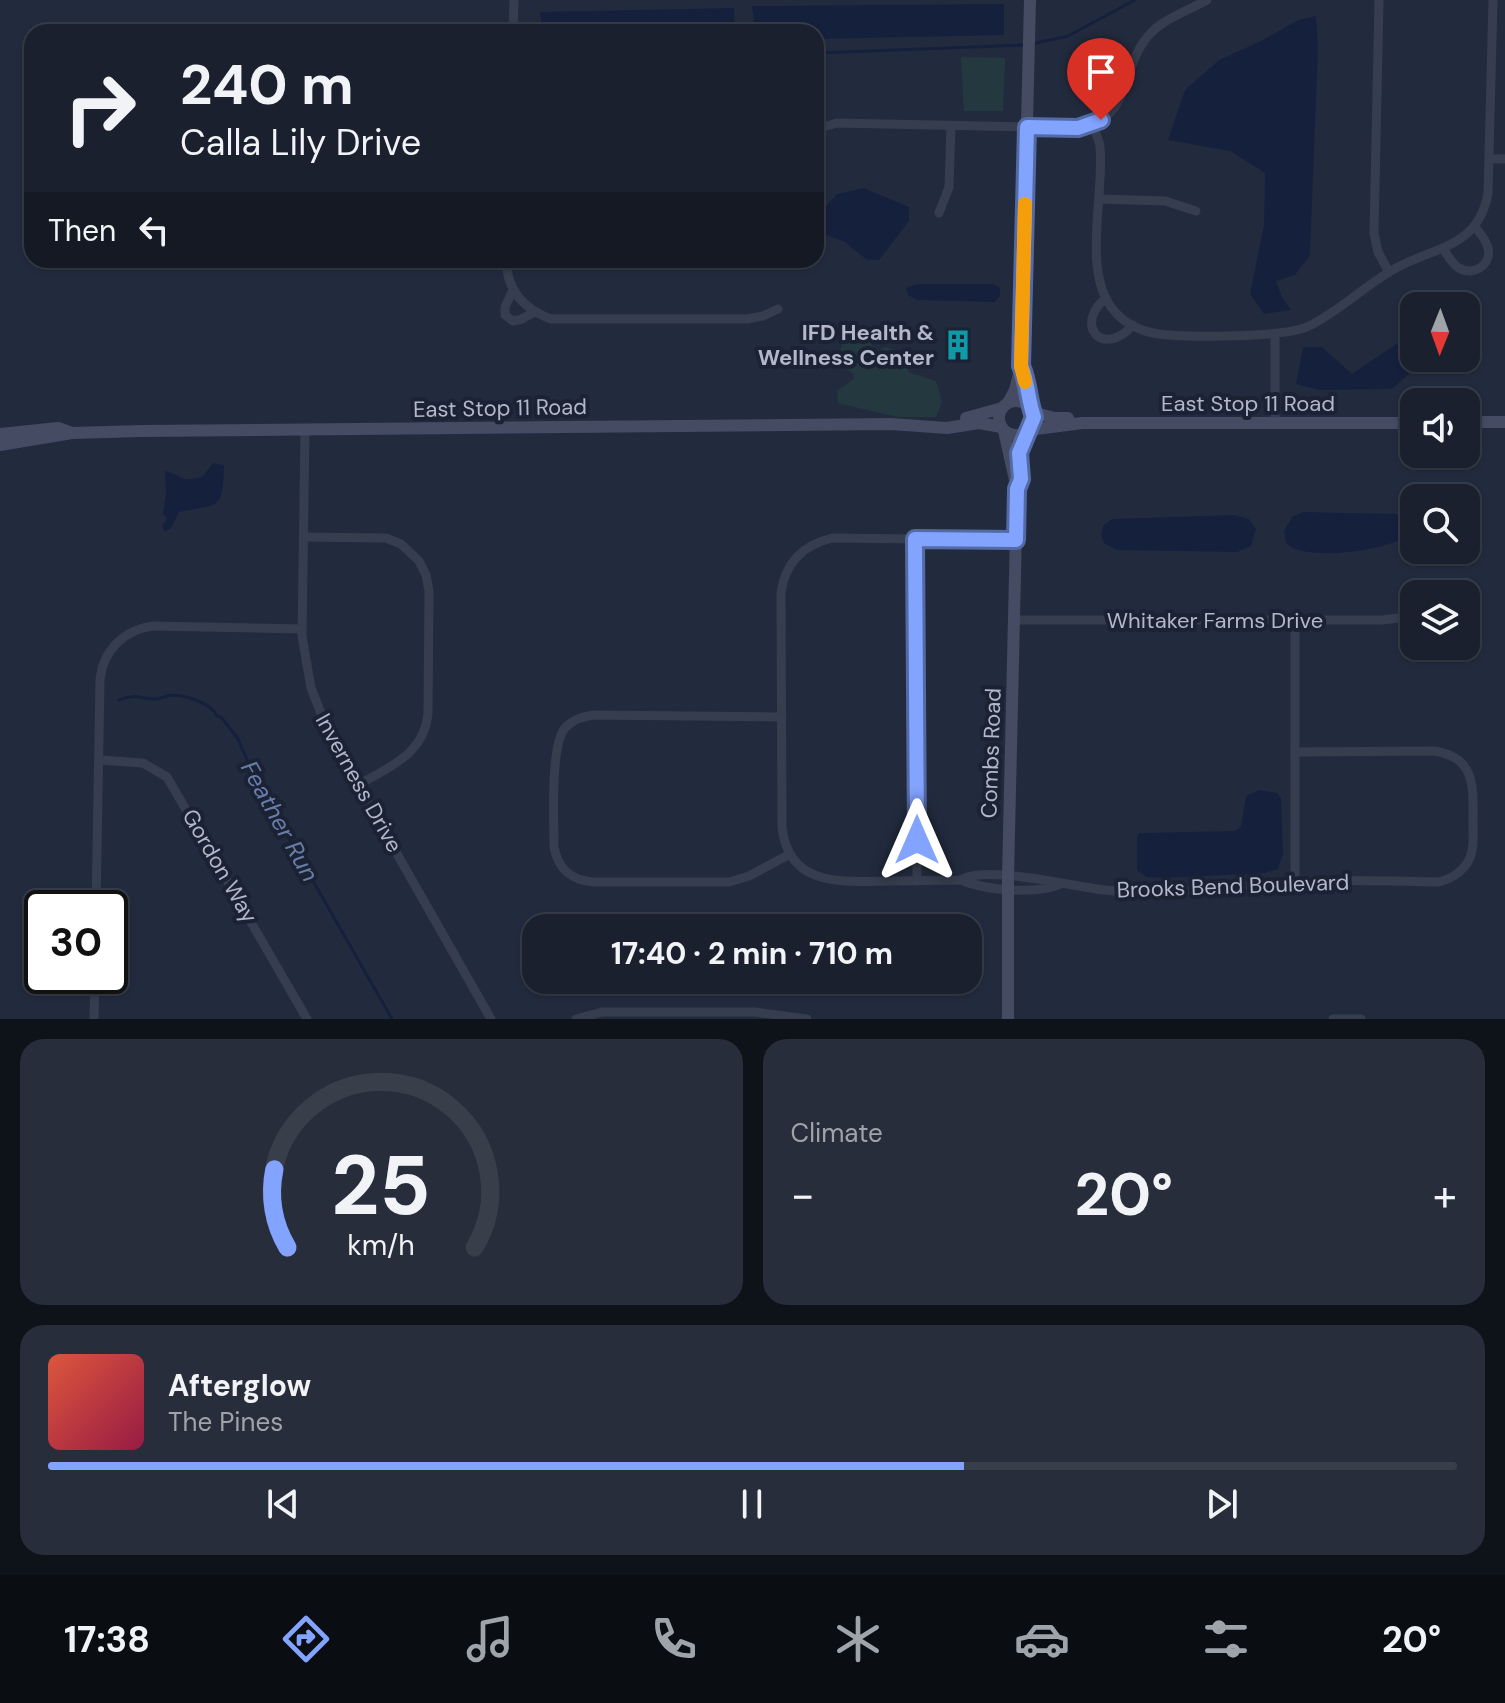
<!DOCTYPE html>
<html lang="en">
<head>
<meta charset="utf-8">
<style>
  :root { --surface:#1a202e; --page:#272d3a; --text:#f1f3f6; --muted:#9fa3aa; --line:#383e4a; --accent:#82a3fe }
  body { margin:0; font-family:"DM Sans",sans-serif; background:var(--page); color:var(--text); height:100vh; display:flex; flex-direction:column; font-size:30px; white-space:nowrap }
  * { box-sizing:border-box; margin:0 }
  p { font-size:26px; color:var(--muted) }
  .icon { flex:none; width:44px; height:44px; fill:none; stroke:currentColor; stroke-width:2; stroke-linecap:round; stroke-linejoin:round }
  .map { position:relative; height:1019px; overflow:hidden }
  .side { display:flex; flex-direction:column; gap:20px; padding:20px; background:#0e1219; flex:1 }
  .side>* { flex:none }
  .banner { position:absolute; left:24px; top:24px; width:800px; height:244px; border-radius:24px; box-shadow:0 2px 6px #0004,0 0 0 2px var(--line); background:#1a202e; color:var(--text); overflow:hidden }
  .needle { width:52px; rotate:181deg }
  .tools { position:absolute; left:1400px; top:292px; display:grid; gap:16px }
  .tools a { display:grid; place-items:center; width:80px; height:80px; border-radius:16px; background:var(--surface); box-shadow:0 2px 6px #0004,0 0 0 2px var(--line); font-size:40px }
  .speed { position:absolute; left:24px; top:890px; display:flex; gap:16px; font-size:40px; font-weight:700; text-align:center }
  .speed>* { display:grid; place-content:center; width:104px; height:104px; border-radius:50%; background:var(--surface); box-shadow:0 2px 6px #0004,0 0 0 2px var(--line); line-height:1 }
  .speed .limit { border:4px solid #111; border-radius:12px; background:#fff; color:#111 }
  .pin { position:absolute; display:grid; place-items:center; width:68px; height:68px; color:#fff; margin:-82px -34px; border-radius:50% 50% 50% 0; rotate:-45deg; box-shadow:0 0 8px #0007 }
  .pin .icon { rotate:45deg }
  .me { position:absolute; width:88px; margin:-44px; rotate:0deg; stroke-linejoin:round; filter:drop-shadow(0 0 6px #0008) }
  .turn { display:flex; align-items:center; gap:28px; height:168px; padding:0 24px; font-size:36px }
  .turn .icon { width:104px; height:104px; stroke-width:2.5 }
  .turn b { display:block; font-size:56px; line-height:68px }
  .then { display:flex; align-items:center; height:76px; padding:0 24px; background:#0003; gap:16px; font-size:30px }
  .big { font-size:60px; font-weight:700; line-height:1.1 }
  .side .tile { flex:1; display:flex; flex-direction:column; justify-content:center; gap:12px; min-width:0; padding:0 28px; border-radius:24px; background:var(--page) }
  .side .dial { align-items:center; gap:0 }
  .dial svg { height:208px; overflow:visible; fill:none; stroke:var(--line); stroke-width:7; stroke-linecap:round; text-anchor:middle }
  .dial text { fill:var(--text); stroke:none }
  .song { display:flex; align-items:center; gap:24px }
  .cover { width:96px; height:96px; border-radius:12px; background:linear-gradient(135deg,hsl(10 70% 55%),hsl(340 70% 35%)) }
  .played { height:8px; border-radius:4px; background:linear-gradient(90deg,var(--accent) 65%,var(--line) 65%) }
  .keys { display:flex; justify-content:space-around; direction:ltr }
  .heat { display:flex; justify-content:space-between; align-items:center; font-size:44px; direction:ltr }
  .side .tiles { flex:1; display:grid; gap:20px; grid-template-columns:1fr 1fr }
  .tile:last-child { grid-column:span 2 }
  .trip { position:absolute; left:522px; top:914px; width:460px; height:80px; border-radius:24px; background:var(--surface); box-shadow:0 2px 6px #0004,0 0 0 2px var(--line); font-weight:700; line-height:80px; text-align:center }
  .tab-bar { display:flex; height:128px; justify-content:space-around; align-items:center; background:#0a0d12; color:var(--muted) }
  .tab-bar .icon { width:56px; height:56px }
  .tab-bar .current { color:var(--accent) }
  .tab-bar b { font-size:36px; color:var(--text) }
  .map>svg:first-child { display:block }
  .green { fill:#24393f }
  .water { fill:#15203d }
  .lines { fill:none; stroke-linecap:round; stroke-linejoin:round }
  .stream { stroke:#15203d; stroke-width:3 }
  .street { stroke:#363d4e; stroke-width:9 }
  .secondary { stroke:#444b62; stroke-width:12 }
  .route-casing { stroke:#546aa5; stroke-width:20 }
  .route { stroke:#82a3fe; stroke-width:14 }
  .slow { stroke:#f59e0b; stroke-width:14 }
  .labels { text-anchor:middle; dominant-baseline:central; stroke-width:8; stroke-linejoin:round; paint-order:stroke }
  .poi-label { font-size:22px; font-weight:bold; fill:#b2b8ca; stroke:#1b2233; text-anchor:end }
  .street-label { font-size:22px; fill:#b2b8ca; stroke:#1b2233 }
  .water-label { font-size:24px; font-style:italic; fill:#697dab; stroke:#1b2233 }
</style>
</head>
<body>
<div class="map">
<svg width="1505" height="1019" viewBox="0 0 1505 1019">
  <rect width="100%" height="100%" fill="#222b3e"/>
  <g class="green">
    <polygon points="961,57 1005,58 1003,111 964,111"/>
    <polygon points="857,336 871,344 876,352 885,347 909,355 908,372 936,381 942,401 936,417 898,417 838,403 837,391 854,379 853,373 837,363 843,341"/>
  </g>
  <g class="water">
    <polygon points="1004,4 1004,35 816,39 816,32 755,32 752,6"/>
    <polygon points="734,8 735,32 543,32 540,12"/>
    <polygon points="1316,16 1318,47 1310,255 1295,275 1276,281 1282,297 1291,310 1264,314 1250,294 1264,225 1265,173 1230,151 1168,140 1185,90 1219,60 1261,41 1298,20"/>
    <polygon points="864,188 909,207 909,221 879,260 867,260 845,242 816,231 816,217 837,194"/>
    <polygon points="917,284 993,284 1000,288 1000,296 995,302 917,300 908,295 906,288"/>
    <polygon points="1399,342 1409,374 1392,389 1319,390 1296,384 1303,347 1322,347 1352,374"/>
    <path d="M213 463 224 465C223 510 220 504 179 512L171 528 165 532 162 526 167 518 163 514 166 494 165 471C183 475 178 483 202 477Z"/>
    <path d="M1303 512 1395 514 1406 520 1405 533 1401 539C1380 551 1304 562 1286 543L1284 531 1292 517Z"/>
    <polygon points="1234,515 1249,519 1256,529 1251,546 1237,552 1117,550 1104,543 1101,536 1103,526 1112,519"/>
    <polygon points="1259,790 1277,793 1281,798 1283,854 1278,869 1265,873 1163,878 1147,877 1137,870 1137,837 1139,833 1235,831 1241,827 1246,796"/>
  </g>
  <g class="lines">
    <g class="stream">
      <polyline points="1031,44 1068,36 1135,0"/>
      <polyline points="816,53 1024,45"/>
      <path d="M119 700C133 693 142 699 156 699 161 699 167 695 173 695 188 696 211 703 217 716L221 717 238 739 257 783 392 1019"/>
    </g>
    <g class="street">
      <polyline points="1379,0 1374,233 1378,252 1389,272"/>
      <polyline points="513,32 514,0"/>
      <path d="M1092 124C1095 132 1099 139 1100 147 1105 195 1080 275 1116 313 1125 323 1139 330 1153 333 1181 338 1285 338 1309 326 1342 310 1368 282 1400 266 1440 246 1479 245 1488 193L1493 0"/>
      <path d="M816 129 837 123 1071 128C1135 124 1118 69 1149 35 1163 19 1189 10 1207 0"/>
      <polyline points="1489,159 1505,159"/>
      <polyline points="1099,199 1165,201 1196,211"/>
      <polyline points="939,213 949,187 951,126"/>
      <path d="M1443 249C1448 255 1452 264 1459 268 1474 277 1492 264 1488 248 1486 239 1479 232 1474 226"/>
      <path d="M506 260C507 290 523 309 551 319H747L763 316 778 309"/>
      <polyline points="513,290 505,307 505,315 513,321 522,319 534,312"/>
      <path d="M1106 298C1073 325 1103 359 1133 325"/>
      <polyline points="1275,334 1275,423"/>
      <polyline points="305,430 302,636 311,688 330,736 491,1019"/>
      <path d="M303 537 386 538 401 544 419 561 426 575 429 591 428 713C425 753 390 767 358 785"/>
      <polyline points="915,539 917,881"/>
      <path d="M1016 540 832 538C803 545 785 563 781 593L782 827C788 886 840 882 885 881 910 881 935 880 961 880 984 864 1074 887 1104 890 1162 896 1217 887 1274 883 1329 879 1385 881 1439 882 1450 879 1458 875 1465 866 1475 854 1473 838 1473 823 1473 789 1477 757 1434 751L1295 752"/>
      <polyline points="1461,594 1466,582"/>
      <polyline points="1295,619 1295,882"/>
      <polyline points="1015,620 1382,620 1414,616"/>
      <path d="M782 717 593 715C583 717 573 719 565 728 550 746 554 822 554 847 558 869 571 880 593 882H729L749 876 790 854"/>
      <polyline points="99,760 143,763 167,777 307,1019"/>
      <path d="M961 880C984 890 1037 895 1061 884"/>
      <path d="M96 908 100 680C103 650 124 630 153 626L302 629"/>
      <polyline points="94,1019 95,976"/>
      <polyline points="576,1019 602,1012 755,1012 807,1019"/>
      <polyline points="1333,1019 1361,1019"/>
    </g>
    <g class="secondary">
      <polyline points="1021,366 1025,375 1028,406"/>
      <circle cx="1016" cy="418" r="17"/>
      <polyline points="1008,403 1015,390 1021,366 1030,0"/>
      <polyline points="1032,412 1054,418 1068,418"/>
      <polyline points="966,418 1002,408"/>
      <polyline points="1466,422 1505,422"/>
      <polyline points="1029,430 1082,423 1414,423"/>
      <polyline points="1004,431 1017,489 1008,876 1008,1019"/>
      <polyline points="0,434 58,428 72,433"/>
      <polyline points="0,445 72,433 141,431 891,424 947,428 979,423 1001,427"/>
    </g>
  </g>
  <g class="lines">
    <g class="route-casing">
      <path id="route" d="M917 840 915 539 1016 540 1017 489 1021 479 1019 453 1034 417C1028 401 1028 381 1021 366L1027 127 1078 128 1101 120"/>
    </g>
    <use href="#route" class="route"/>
    <polyline class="slow" points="1025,204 1021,366 1025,382"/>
  </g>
  <defs>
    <g id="building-bare" transform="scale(2.4)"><path d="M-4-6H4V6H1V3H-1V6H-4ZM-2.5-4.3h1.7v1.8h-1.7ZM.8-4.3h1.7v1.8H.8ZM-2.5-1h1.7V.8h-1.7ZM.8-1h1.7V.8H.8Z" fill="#0f9aa8" stroke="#1b2233" stroke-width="2.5" paint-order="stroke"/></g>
  </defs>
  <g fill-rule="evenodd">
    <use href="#building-bare" x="958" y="345"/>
  </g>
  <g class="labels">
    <g class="poi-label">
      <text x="934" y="332">IFD Health &amp;<tspan x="934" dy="25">Wellness Center</tspan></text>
    </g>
    <g class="street-label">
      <text x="1248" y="403">East Stop 11 Road</text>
      <text transform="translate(500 408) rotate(-1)">East Stop 11 Road</text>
      <text x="1215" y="620">Whitaker Farms Drive</text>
      <text transform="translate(991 753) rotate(-88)">Combs Road</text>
      <text transform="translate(359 783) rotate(61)">Inverness Drive</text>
      <text transform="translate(220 866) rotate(60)">Gordon Way</text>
      <text transform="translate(1233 886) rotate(-2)">Brooks Bend Boulevard</text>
    </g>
    <g class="water-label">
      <text transform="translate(280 821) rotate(61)">Feather Run</text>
    </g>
  </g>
</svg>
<div class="tools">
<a><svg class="needle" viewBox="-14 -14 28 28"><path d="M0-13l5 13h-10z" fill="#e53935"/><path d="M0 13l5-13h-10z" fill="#9fa3aa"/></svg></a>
<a><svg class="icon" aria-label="sound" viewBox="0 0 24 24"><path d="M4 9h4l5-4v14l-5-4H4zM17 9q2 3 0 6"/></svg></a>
<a><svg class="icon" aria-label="search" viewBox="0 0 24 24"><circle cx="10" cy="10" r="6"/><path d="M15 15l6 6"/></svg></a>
<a><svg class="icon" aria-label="layers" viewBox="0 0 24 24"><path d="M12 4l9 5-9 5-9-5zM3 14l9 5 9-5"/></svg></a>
</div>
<div class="speed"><div class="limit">30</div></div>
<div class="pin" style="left:1101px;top:120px;background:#d93025"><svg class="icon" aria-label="arrive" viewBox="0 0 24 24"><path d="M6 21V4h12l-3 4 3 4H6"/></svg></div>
<svg class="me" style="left:917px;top:840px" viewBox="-20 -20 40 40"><path d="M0-17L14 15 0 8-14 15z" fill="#82a3fe" stroke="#fff" stroke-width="4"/></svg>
<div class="trip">17:40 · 2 min · 710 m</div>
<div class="banner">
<div class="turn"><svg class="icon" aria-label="right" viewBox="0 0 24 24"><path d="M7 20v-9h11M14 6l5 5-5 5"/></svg><div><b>240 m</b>Calla Lily Drive</div></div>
<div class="then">Then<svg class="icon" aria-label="left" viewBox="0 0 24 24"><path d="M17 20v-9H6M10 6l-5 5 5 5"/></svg></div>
</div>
</div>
<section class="side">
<div class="tiles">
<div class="tile dial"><svg viewBox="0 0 100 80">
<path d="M14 69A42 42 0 1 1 86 69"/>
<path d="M14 69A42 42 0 0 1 9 39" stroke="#82a3fe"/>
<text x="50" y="56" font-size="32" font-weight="700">25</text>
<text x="50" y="72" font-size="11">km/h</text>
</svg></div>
<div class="tile"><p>Climate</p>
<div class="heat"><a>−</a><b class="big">20°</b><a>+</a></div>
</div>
<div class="tile">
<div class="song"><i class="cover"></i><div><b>Afterglow</b><p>The Pines</p></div></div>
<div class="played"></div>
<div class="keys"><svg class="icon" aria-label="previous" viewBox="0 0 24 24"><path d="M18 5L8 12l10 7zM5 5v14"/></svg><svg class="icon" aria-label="pause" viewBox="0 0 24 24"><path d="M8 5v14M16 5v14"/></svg><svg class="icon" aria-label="next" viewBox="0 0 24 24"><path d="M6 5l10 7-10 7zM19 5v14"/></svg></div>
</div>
</div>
</section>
<nav class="tab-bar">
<b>17:38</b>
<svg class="icon current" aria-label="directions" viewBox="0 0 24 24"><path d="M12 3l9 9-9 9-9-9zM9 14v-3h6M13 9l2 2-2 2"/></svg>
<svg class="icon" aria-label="music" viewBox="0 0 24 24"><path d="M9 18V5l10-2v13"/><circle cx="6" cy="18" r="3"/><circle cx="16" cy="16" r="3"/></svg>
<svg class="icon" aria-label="phone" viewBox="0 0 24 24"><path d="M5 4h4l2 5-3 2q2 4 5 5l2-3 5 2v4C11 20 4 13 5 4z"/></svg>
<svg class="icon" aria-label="climate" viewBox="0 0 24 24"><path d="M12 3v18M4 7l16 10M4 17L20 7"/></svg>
<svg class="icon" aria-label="car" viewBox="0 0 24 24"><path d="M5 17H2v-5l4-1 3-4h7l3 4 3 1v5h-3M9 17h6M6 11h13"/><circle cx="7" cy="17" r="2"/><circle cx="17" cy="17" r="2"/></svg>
<svg class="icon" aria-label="filters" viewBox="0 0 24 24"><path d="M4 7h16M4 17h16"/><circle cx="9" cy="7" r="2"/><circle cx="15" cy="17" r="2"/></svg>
<b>20°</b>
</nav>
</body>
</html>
